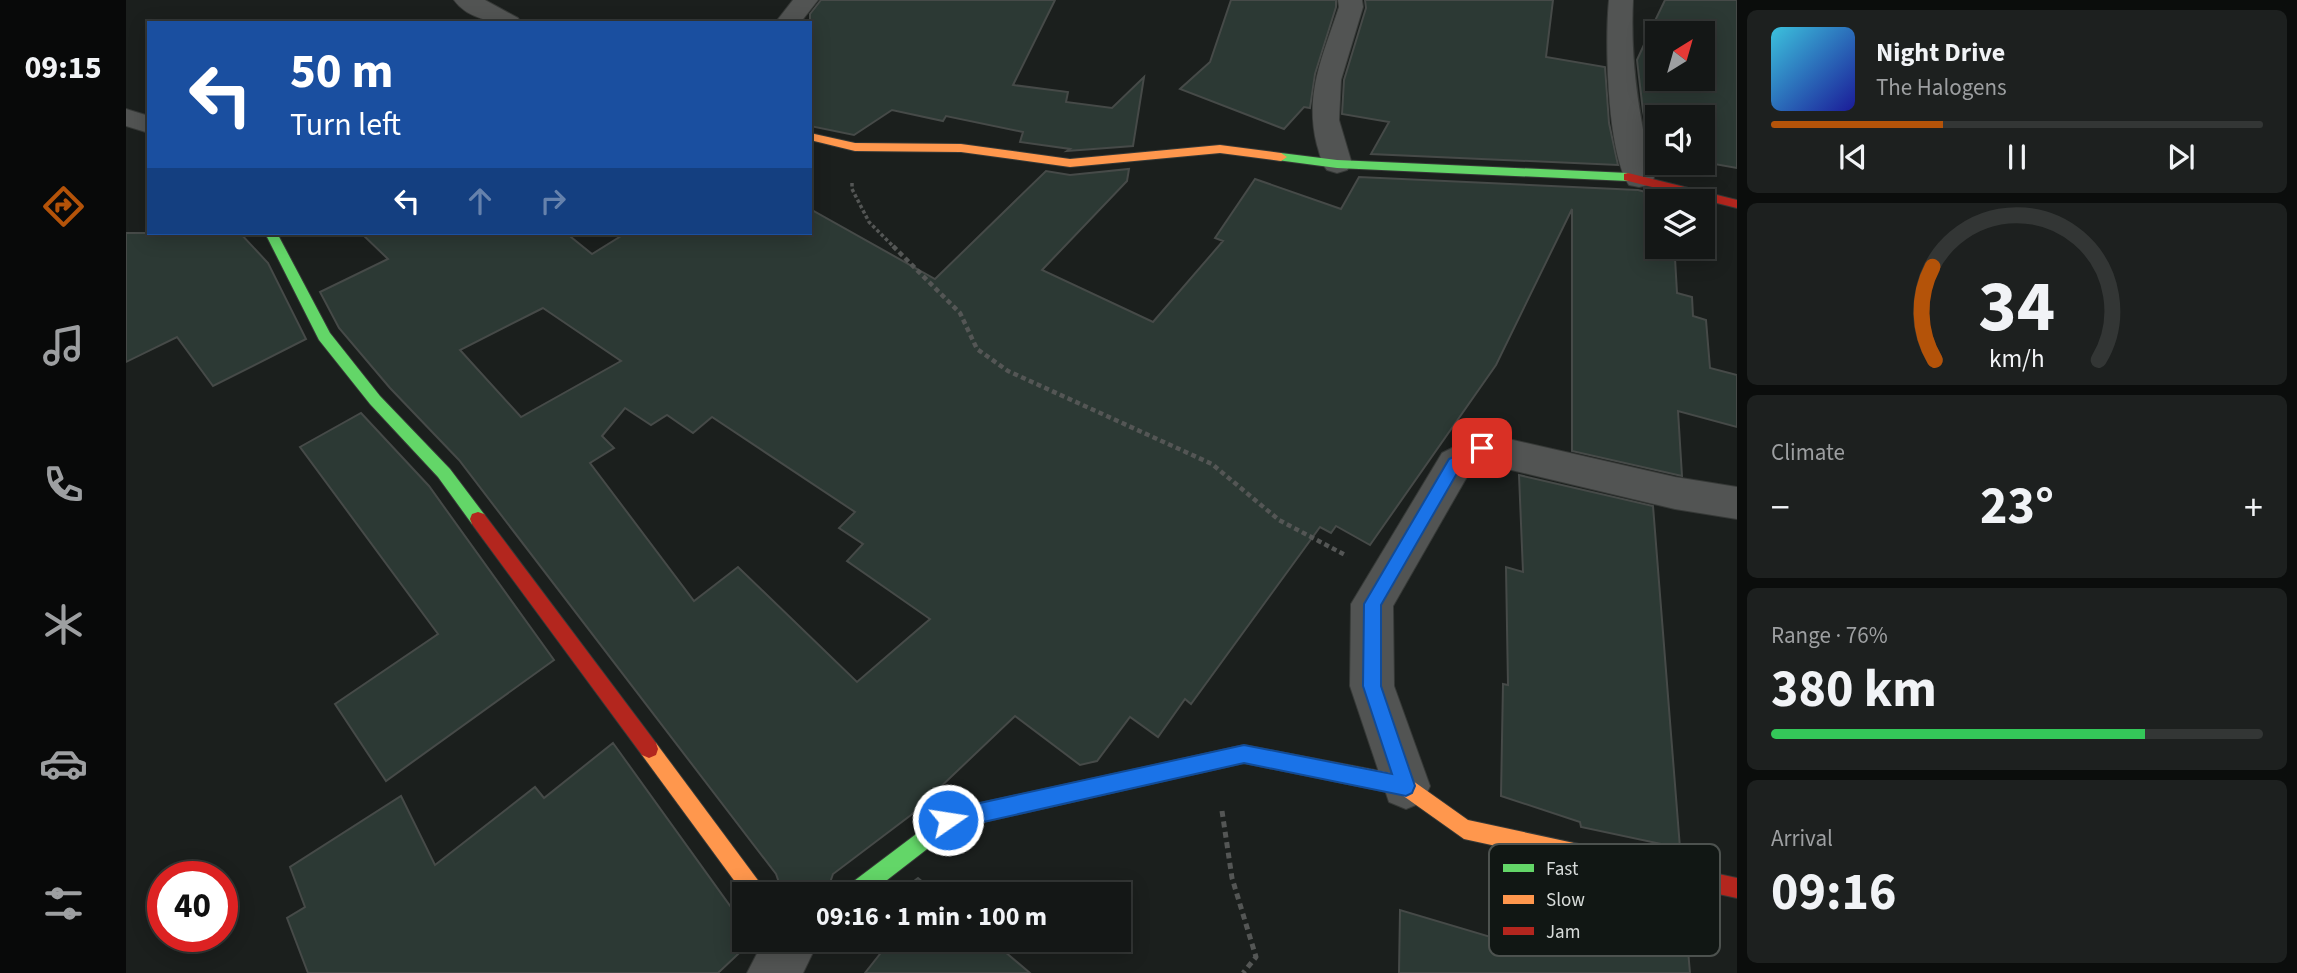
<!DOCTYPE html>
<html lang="en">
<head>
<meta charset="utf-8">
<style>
  :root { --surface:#141716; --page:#1d201f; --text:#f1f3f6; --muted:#9d9fa1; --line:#333635; --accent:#b45309 }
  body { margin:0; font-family:"Source Sans 3",sans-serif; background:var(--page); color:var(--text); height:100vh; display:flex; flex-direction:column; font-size:26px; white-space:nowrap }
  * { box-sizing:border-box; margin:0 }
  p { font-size:23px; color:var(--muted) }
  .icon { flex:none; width:38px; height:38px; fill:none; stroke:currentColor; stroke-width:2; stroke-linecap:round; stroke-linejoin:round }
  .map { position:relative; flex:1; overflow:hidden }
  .drawer { display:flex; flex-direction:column; gap:10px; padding:10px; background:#0b0d0c; width:560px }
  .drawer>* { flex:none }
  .guide { position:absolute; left:21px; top:21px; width:665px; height:214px; border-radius:0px; box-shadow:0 4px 18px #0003,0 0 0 2px var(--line); background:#1a4fa0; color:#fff; overflow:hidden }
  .needle { width:46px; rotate:37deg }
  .tools { position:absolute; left:1519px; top:21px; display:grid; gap:14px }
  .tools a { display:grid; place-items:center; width:70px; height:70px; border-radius:0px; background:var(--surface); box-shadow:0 4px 18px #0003,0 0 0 2px var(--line); font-size:35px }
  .speed { position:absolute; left:21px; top:861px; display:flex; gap:14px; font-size:35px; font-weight:700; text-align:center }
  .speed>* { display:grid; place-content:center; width:91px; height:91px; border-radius:50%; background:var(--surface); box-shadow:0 4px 18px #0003,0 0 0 2px var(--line); line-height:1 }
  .speed .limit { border:10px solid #d22; background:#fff; color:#111 }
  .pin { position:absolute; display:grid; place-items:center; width:60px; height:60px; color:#fff; margin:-30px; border-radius:14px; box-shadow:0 4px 10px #0006 }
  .me { position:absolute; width:77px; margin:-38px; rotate:77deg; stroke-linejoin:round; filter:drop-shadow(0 0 5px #0008) }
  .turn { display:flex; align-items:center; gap:24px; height:147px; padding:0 28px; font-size:32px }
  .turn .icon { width:91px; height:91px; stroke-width:2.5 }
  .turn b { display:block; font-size:49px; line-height:60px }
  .lanes { display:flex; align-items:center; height:66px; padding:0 28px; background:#0003; justify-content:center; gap:35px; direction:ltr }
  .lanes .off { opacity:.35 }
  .big { font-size:52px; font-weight:700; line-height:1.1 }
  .drawer .card { flex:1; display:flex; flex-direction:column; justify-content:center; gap:10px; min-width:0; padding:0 24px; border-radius:10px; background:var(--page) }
  .drawer .dial { align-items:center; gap:0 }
  .dial svg { height:182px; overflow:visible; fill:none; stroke:var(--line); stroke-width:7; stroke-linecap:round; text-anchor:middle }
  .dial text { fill:var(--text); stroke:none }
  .song { display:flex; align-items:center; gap:21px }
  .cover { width:84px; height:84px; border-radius:10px; background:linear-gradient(135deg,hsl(190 70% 55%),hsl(240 70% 35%)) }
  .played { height:7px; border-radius:4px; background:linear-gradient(90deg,var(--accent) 35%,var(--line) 35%) }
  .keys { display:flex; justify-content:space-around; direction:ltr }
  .heat { display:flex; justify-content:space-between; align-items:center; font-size:38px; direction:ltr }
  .charge { height:10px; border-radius:5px; background:linear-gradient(90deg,#34c759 76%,var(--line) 0) }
  .trip { position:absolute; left:606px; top:882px; width:399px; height:70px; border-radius:0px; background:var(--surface); box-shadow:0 4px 18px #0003,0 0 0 2px var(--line); font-weight:700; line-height:70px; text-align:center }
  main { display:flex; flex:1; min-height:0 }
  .dock { display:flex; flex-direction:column; width:126px; justify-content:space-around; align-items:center; background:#080909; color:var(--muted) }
  .dock .icon { width:49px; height:49px }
  .dock .on { color:var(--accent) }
  .dock b { font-size:32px; color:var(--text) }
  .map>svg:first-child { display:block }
  .building { fill:#2c3934; stroke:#464a48; stroke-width:2; fill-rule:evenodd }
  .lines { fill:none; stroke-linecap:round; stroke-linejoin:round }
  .street-casing { stroke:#363937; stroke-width:2 }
  .fast-casing { stroke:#363937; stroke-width:2 }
  .slow-casing { stroke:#363937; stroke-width:2 }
  .jam-casing { stroke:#363937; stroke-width:2 }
  .path-far2 { stroke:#545655; stroke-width:3.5; stroke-dasharray:3.5 2.5; stroke-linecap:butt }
  .path-far1 { stroke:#545655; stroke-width:4.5; stroke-dasharray:5 3.5; stroke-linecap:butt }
  .path { stroke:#545655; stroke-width:5; stroke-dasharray:6 4.5; stroke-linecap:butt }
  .street { fill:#525453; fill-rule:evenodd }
  .fast { fill:#63d668; fill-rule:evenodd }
  .slow { fill:#ff974d; fill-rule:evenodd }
  .jam { fill:#b3261e; fill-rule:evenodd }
  .route { fill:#1a73e8; stroke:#114b97; stroke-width:2 }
  .key { fill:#111714; stroke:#4d524f; stroke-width:2 }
  .key-label { font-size:19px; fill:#d8dcda }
</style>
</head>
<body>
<main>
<nav class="dock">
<b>09:15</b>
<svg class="icon on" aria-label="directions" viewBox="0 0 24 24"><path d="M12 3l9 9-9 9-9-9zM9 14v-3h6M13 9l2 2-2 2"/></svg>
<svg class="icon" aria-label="music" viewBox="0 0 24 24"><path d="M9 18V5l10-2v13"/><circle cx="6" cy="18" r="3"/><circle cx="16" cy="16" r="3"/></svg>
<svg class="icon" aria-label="phone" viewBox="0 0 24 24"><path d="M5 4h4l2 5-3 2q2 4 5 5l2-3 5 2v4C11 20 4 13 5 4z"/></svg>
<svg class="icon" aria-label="climate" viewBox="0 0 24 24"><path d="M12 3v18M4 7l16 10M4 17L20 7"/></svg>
<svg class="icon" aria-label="car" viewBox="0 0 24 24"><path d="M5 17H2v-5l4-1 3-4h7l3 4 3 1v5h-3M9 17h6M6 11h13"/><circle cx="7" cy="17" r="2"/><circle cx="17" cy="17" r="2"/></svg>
<svg class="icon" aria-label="filters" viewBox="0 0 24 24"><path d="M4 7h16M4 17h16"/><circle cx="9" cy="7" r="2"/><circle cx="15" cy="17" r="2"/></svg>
</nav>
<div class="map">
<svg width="1611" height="973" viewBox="0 0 1611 973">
  <rect width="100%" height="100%" fill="#1b1f1d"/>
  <g class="building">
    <polygon points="695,0 929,0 887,85 942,92 940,102 986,108 1018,77 1007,146 941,151 944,149 894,142 897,132 820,116 817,121 766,110 728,135 684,126 684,14"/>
    <polygon points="1105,0 1210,0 1210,7 1189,74 1184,108 1178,107 1158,129 1054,89 1084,62"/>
    <polygon points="1239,0 1427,0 1420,57 1479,67 1483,123 1492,165 1245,154 1263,122 1216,114 1218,80 1240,8"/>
    <path d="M1539 0H1611V168L1577 162V117H1531V171L1529 170 1517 111 1511 60 1522 36H1527L1525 29ZM1531 33H1577V79H1531Z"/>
    <path d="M1003 169 1001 181 916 270 1027 322 1097 241 1089 238 1129 179 1215 209 1233 177 1512 190 1531 195V253L1549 258 1551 293 1566 297 1567 316 1580 320 1584 368 1611 375V427L1552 411 1556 476 1446 451V209L1370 365 1244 545 1210 526 1205 533 1194 527 1065 704 1059 699 1032 737 1004 717 971 761 954 765 889 716 785 815 707 874 700 894H657L650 874 333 460 264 388 213 328 194 292 262 259 235 233H440L466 254 500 233H684V209L809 279 920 171 944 175ZM417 308 495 361 395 417 334 350ZM499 408 525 425 541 415 567 433 586 417 729 512 713 528 737 544 721 561 804 619 731 682 612 567 568 601 464 463 488 448 476 436Z"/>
    <polygon points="0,233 114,233 142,263 180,339 87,386 51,337 0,362"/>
    <polygon points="235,413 303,486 428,660 260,781 209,704 312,634 174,447"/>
    <polygon points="1393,475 1527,506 1554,848 1455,827 1454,822 1375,796 1377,684 1382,685 1380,567 1397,572"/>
    <polygon points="487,743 610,914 618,916 618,940 627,940 592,973 182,973 161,918 179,907 164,867 275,796 309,865 409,787 418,798"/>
    <polygon points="792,878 811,894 771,894"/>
    <polygon points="1465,884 1558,904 1564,973 1273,973 1274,910 1405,949 1399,895 1471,912"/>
    <polygon points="765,940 865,940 904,973 739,973"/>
  </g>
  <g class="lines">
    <g class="street-casing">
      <g id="street">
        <path d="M328 0H359L392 18 395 23C372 23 343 21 328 0Z"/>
        <polygon points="667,0 692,0 674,23 649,23"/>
        <path d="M1212 0H1236L1237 7 1215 80 1213 120 1226 164 1221 170 1211 173 1201 170C1195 163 1194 154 1191 145 1178 93 1197 56 1213 7Z"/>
        <path d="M1483 0H1507C1504 61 1513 119 1528 178L1523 185 1513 187 1503 185C1481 152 1479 40 1483 0Z"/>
        <polygon points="0,109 23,116 23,133 0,126"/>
        <polygon points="1356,433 1549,477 1611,487 1611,519 1549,509 1360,464 1342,475 1267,606 1268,686 1304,786 1297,802 1280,809 1263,802 1224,686 1225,604 1316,453"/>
        <polygon points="638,940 691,940 692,942 677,973 621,973"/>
      </g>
    </g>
    <g class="fast-casing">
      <g id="fast">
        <polygon points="1155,153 1211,160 1502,173 1508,177 1502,181 1211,168 1151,160 1149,157"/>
        <polygon points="139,233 151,233 204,333 254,396 324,469 358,514 360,519 358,524 346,524 312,477 244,404 193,340"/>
        <polygon points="1033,764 1040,766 1043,773 1040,780 1033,782 827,829 743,894 717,894 720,887 822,810"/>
      </g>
    </g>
    <g class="slow-casing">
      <g id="slow">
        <polygon points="684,133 729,143 835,144 944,159 1094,145 1155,153 1161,157 1155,161 1094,153 944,167 835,152 729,151 684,140"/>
        <polygon points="523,740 530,743 637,887 640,894 618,894 516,755 514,749 516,743"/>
        <polygon points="1118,745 1280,776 1342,820 1499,854 1506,857 1509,864 1506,871 1499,874 1338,839 1276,795 1118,763 1033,782 1026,780 1023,773 1026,766 1033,764"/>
      </g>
    </g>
    <g class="jam-casing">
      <g id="jam">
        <polygon points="1502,173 1611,200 1611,208 1498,180 1498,174"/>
        <polygon points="352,512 358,514 530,743 532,749 530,755 523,758 516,755 346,524 344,519 346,514"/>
        <polygon points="1499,854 1611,878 1611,898 1499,874 1492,871 1489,864 1492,857"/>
      </g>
    </g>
    <polyline class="path-far2" points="726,183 726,189 743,222 769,248"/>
    <polyline class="path-far1" points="767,246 834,313 851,349 882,371 1086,464 1153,520 1221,556"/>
    <polyline class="path" points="1096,811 1106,878 1130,957 1117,973"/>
    <use href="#street" class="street"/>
    <use href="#fast" class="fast"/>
    <use href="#slow" class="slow"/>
    <use href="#jam" class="jam"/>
  </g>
  <polygon class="route" points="1356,442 1362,444 1364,448 1362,452 1334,468 1255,605 1255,686 1289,786 1286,793 1280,796 1118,763 822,830 815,827 812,820 815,813 822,810 1118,745 1266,774 1237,686 1238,604 1323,459"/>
  <rect x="1363" y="844" width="231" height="112" rx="10" class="key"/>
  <rect x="1377" y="864" width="31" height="8" fill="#63d668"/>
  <rect x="1377" y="895" width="31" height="9" fill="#ff974d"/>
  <rect x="1377" y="927" width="31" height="8" fill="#b3261e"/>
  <g class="key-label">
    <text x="1420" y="875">Fast</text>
    <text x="1420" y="906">Slow</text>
    <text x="1420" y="938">Jam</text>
  </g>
</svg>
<div class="tools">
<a><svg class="needle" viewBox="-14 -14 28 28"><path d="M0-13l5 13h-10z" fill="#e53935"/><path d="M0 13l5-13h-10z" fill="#9d9fa1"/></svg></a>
<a><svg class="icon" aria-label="sound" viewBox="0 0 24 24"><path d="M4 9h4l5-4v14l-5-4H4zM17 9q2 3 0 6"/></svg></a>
<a><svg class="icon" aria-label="layers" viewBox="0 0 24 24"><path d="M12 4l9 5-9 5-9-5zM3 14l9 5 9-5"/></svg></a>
</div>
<div class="speed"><div class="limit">40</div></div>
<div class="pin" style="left:1356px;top:448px;background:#d93025"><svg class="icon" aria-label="arrive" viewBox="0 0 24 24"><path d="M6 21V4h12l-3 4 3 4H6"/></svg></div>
<svg class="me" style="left:822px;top:820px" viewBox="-20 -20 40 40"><circle r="17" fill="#1a73e8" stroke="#fff" stroke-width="3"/><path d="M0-11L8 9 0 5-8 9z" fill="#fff"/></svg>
<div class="trip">09:16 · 1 min · 100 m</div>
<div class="guide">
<div class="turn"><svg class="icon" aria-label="left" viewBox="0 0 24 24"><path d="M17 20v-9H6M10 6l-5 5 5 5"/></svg><div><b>50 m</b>Turn left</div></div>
<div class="lanes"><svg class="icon" aria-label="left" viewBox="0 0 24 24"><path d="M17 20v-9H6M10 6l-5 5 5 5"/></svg><svg class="icon off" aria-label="ahead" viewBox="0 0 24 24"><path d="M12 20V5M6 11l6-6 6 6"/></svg><svg class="icon off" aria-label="right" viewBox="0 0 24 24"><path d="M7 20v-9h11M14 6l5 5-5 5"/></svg></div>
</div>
</div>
<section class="drawer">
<div class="card">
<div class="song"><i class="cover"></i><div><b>Night Drive</b><p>The Halogens</p></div></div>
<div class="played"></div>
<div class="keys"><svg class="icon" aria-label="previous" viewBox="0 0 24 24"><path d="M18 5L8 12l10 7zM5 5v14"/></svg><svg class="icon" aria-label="pause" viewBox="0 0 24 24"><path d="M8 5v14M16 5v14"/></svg><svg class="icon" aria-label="next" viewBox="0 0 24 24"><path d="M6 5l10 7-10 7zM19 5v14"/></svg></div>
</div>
<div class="card dial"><svg viewBox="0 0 100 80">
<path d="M14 69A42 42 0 1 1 86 69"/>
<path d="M14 69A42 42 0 0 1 13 28" stroke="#b45309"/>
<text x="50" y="56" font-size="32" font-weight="700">34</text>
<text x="50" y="72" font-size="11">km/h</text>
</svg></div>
<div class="card"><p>Climate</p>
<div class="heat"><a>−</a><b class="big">23°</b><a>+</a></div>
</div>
<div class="card"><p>Range · 76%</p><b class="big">380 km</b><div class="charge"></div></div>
<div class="card"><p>Arrival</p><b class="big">09:16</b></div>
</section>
</main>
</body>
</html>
